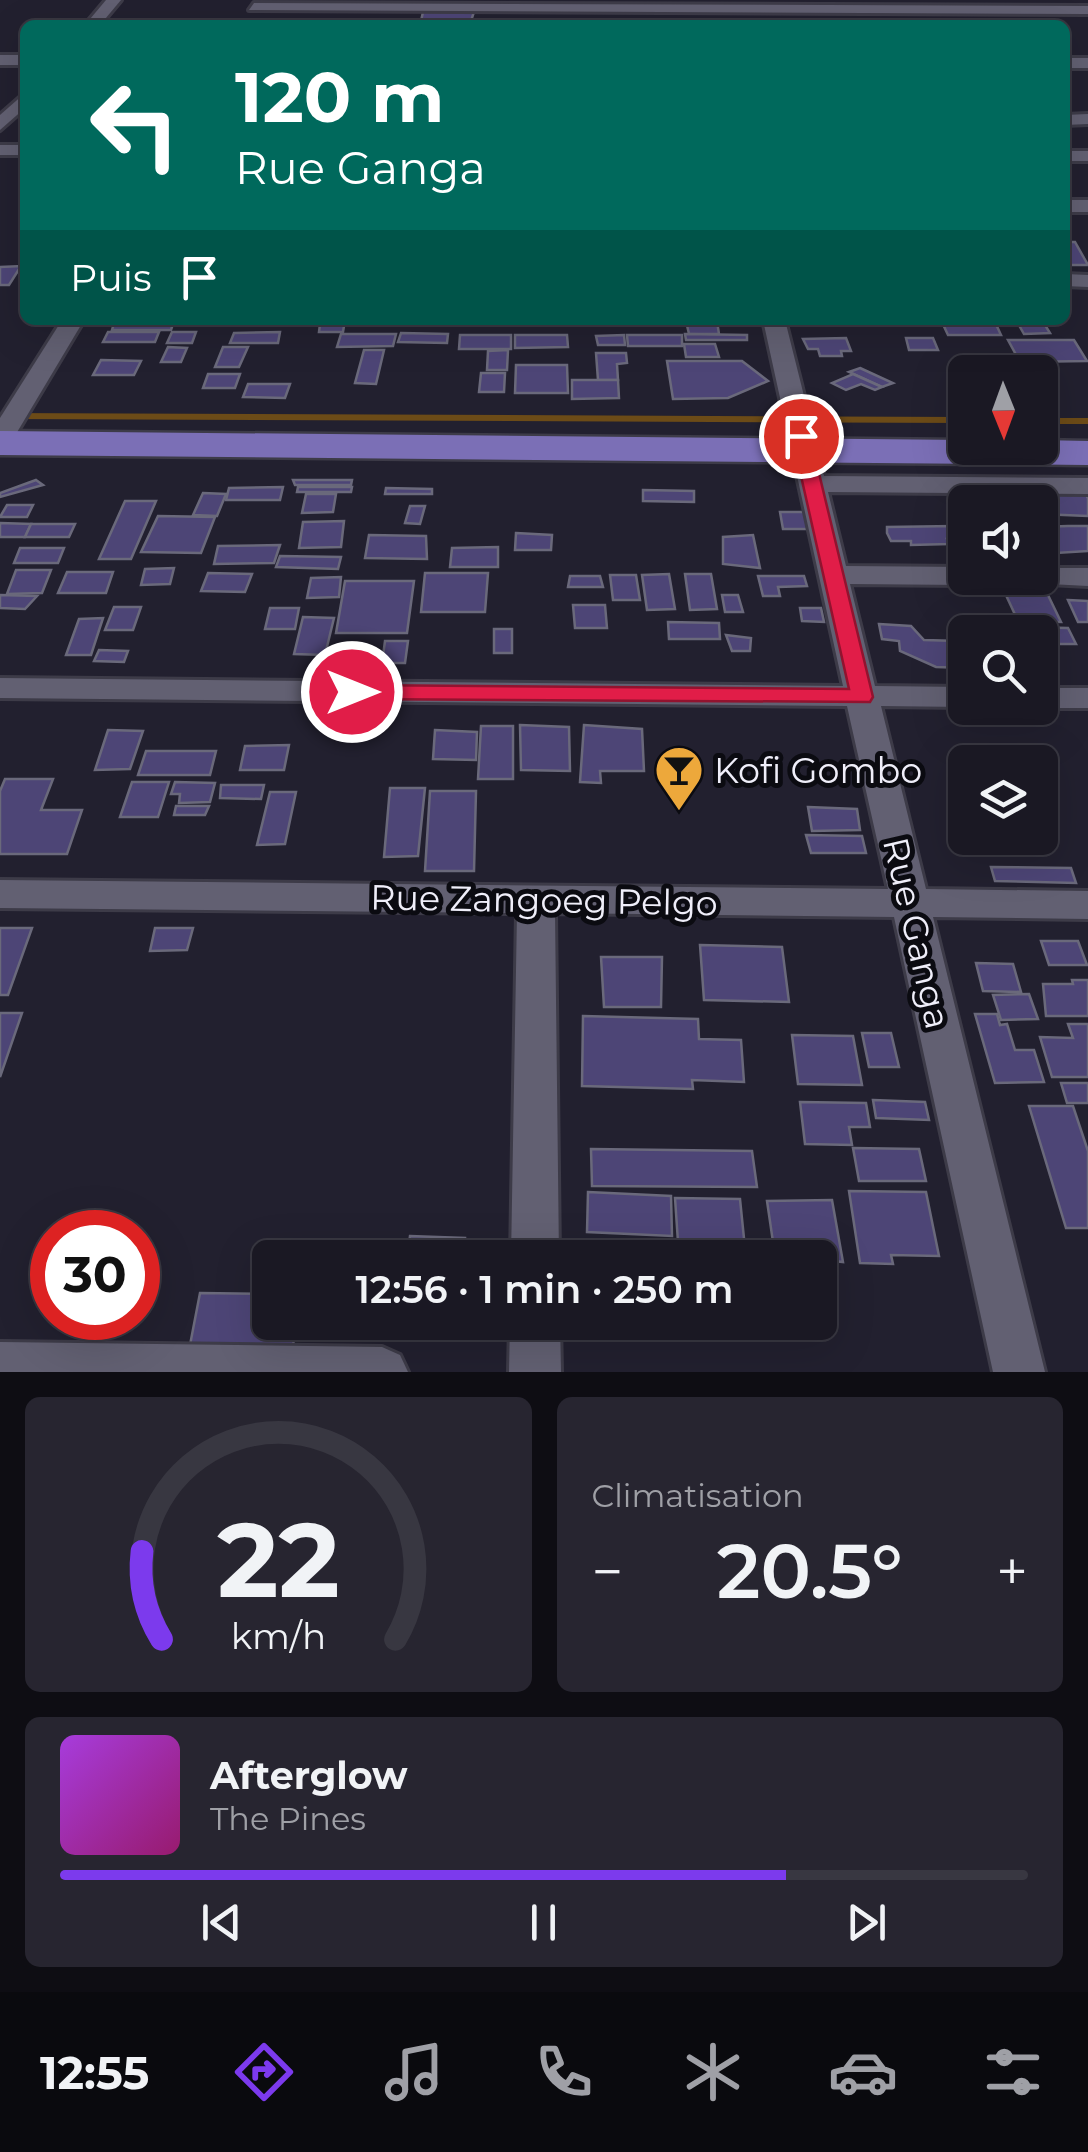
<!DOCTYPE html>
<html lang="fr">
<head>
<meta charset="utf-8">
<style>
  :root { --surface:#1a1823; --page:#272530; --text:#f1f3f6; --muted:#9fa0a6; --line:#383741; --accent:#7c3aed }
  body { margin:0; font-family:Montserrat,sans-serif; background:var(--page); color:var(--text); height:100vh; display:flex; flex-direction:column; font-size:38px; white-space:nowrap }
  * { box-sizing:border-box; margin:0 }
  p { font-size:32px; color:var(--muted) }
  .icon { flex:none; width:55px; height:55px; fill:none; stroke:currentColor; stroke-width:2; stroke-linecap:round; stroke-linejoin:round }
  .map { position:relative; height:1372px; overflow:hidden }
  .sheet { display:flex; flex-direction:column; gap:25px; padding:25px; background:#0e0d13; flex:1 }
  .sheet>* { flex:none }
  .guide { position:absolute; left:20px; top:20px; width:1050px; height:305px; border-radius:15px; box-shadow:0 10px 40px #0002,0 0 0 2px var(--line); background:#00695c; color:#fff; overflow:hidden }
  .needle { width:65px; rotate:179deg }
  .buttons { position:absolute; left:948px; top:355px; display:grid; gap:20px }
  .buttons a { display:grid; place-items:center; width:110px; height:110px; border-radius:15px; background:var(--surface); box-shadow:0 10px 40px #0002,0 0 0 2px var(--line); font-size:50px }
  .speed { position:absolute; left:30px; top:1210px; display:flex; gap:20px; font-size:50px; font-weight:700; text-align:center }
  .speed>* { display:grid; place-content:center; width:130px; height:130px; border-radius:50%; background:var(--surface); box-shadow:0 10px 40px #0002,0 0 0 2px var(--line); line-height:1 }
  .speed .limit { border:15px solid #d22; background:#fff; color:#111 }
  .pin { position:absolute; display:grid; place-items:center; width:85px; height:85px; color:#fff; margin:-42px; border:5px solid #fff; border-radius:50%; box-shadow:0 2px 10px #0007 }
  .me { position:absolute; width:110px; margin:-55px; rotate:90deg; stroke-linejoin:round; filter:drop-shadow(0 0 8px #0008) }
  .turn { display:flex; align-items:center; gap:35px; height:210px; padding:0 50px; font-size:45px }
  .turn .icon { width:130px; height:130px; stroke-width:2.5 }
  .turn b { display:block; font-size:70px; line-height:85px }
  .then { display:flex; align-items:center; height:95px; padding:0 50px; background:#0003; gap:20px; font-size:38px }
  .big { font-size:75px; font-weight:600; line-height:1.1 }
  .sheet .card { flex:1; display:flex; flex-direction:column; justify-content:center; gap:15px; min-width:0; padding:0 35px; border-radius:15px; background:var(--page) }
  .sheet .dial { align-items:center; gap:0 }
  .dial svg { height:260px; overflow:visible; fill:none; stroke:var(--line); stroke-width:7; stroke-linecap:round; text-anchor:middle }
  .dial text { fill:var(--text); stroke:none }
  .song { display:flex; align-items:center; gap:30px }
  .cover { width:120px; height:120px; border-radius:15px; background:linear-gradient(135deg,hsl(280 70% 55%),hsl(320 70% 35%)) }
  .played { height:10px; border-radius:5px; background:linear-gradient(90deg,var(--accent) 75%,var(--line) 75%) }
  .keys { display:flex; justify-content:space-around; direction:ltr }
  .heat { display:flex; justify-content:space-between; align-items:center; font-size:55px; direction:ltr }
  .sheet .tiles { flex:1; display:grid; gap:25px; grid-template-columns:1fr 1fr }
  .card:last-child { grid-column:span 2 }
  .trip { position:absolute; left:252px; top:1240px; width:585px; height:100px; border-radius:15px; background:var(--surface); box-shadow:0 10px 40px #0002,0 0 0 2px var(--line); font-weight:600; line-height:100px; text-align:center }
  .dock { display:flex; height:160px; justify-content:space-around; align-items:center; background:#0a0a0e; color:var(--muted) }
  .dock .icon { width:70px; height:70px }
  .dock .active { color:var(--accent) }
  .dock b { font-size:45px; color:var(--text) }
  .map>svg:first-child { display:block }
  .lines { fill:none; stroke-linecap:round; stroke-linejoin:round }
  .stream { stroke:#6c4b17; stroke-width:6 }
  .building { fill:#4d4576; stroke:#6a697b; stroke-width:2.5 }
  .minor-casing { stroke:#3d3b48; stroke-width:6 }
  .primary-casing { stroke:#3d3b48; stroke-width:5 }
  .minor { fill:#626072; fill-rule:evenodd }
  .primary { fill:#7b6fb6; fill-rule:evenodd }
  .route { fill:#e11d48; stroke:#92132f; stroke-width:2.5 }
  .labels { text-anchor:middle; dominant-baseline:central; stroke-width:10; stroke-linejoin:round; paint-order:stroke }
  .poi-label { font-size:35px; fill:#efeef9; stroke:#0b0b11; text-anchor:start }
  .street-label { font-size:35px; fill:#efeef9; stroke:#0b0b11 }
</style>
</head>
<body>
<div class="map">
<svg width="1088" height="1372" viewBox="0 0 1088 1372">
  <rect width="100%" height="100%" fill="#22202f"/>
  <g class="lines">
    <g class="stream">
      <polyline points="0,416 965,420"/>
      <polyline points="1040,421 1088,421"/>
    </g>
  </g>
  <g class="building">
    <polygon points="423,12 474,12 471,21 421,21"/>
    <polygon points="1065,242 1075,242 1088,265 1070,265"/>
    <polygon points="21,266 9,285 0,285 0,267"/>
    <polygon points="115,320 124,321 174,321 171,330 112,330"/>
    <polygon points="287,320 345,320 343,332 319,332 320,324 287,323"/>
    <polygon points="941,320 994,320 1001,335 948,335"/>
    <polygon points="1016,320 1042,320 1050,333 1024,334"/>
    <polygon points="686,321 717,321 719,334 689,334"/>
    <polygon points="108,332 159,332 155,342 103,342"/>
    <polygon points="172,332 196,332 192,343 167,343"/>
    <polygon points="280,332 278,343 230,343 234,333"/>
    <polygon points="401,333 448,334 447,343 398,342"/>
    <polygon points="341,334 396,334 393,346 337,347"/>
    <polygon points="685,334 747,335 747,340 686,340"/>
    <polygon points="460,335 511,335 511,349 459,349"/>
    <polygon points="515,335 567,335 568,347 515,348"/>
    <polygon points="624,335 625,345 598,345 596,336"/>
    <polygon points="627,335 682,335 682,346 628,346"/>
    <polygon points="846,338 851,351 841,351 842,356 820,356 818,349 808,349 803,339"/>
    <polygon points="906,338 933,338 938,350 909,350"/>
    <polygon points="1008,340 1074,340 1087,361 1020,362"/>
    <polygon points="684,344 715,344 719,357 686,357"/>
    <polygon points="168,347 187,348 181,362 161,362"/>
    <polygon points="223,347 248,347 239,367 215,367"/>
    <polygon points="364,350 384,350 376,384 355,383"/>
    <polygon points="508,350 507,370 487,370 488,351"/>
    <polygon points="596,353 626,353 627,363 617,364 618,380 598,380"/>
    <polygon points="101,360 141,361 134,375 93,375"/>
    <polygon points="667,361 742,361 768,381 728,398 673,399"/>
    <polygon points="516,365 567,365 568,393 515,393"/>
    <polygon points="860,368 893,383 882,387 849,372"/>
    <polygon points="481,373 505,373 504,392 479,392"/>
    <polygon points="208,374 240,374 235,388 203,388"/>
    <polygon points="853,374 882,387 875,390 861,384 846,390 832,383"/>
    <polygon points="572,380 618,380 619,398 572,399"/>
    <polygon points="248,384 290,384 285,398 243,397"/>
    <polygon points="36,480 43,485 0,497 0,493"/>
    <polygon points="293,480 352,480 351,485 295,485"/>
    <polygon points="283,487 280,500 226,500 229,488"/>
    <polygon points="298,487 352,487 351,492 297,492"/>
    <polygon points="386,488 432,489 432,494 385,494"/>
    <polygon points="1082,489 1088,498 1088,516 1040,514 1040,502 1019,502 1016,495 1022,490"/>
    <polygon points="643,490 694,491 694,502 643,501"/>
    <polygon points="203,493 226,494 217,516 193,515"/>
    <polygon points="306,494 336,494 333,512 302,513"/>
    <polygon points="125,501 156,501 131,559 99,559"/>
    <polygon points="7,505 33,505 27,517 0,517"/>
    <polygon points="410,506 425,506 420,524 405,523"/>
    <polygon points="780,512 808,512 811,529 783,529"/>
    <polygon points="158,516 215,517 201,553 141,552"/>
    <polygon points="344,521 341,547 299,548 303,522"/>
    <polygon points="0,523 31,524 25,537 0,537"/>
    <polygon points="31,524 75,524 69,537 25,537"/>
    <polygon points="954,526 960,539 947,539 949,544 911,545 911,541 891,541 887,533 887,527"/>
    <polygon points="1068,526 1088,526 1088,551 1056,553 1042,527"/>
    <polygon points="516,533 552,535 551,550 515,550"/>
    <polygon points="369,535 426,536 427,559 365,558"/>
    <polygon points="753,535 760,568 723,564 723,537"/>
    <polygon points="280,545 274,563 214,564 218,546"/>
    <polygon points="498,547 498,567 450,567 452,548"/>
    <polygon points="20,548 64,548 58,563 14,563"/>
    <polygon points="280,556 341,557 338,569 276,567"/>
    <polygon points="174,568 170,584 141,585 145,569"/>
    <polygon points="16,570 51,570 42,593 7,594"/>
    <polygon points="67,572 113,572 106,593 58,593"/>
    <polygon points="208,573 252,574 245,592 201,591"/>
    <polygon points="425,573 488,573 485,612 421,612"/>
    <polygon points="669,574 675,609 647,610 642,575"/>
    <polygon points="685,574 711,574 717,609 690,610"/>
    <polygon points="610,575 636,575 640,600 613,600"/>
    <polygon points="570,576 600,576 603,587 568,587"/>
    <polygon points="758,576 804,576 807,586 778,587 780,596 763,596"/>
    <polygon points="341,577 339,597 307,598 311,578"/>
    <polygon points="345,581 414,581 407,633 336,633"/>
    <polygon points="1005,593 1047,593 1061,622 1018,621"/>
    <polygon points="0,595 37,596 25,609 0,608"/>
    <polygon points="722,595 738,595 743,612 725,612"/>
    <polygon points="1068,600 1088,601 1088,622 1078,622"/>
    <polygon points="573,605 605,605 607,628 575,628"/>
    <polygon points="114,607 141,607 133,630 105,630"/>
    <polygon points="270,608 299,608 295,629 265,629"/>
    <polygon points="800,608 821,608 824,622 802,621"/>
    <polygon points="303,617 334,618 325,655 294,654"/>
    <polygon points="103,618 91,655 66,655 79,619"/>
    <polygon points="668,622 719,623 720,639 669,639"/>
    <polygon points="879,624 911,626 924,640 959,641 965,650 965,668 936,667 900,651 899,641 882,639"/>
    <polygon points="992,626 1068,628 1076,644 1040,644 1040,632 995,632"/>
    <rect x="494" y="629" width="18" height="24"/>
    <polygon points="726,635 751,638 750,651 732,651"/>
    <polygon points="385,641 408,641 405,663 382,663"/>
    <polygon points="99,650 128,651 124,662 94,661"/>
    <polygon points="520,725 569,727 570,771 521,770"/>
    <polygon points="584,725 642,729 644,771 600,771 601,783 580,782"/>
    <polygon points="481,726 513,726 513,779 478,779"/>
    <polygon points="108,730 143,731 130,769 95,770"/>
    <polygon points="435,730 477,732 476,760 433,759"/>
    <polygon points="289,745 284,770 240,770 245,746"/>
    <polygon points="146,751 216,751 210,775 138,775"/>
    <polygon points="5,779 53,779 41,810 82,810 67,854 0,854 0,791"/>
    <polygon points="132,782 169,782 158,817 120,817"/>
    <polygon points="175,782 215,783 210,802 179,803 180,794 171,794"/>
    <polygon points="221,785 264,785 261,799 220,798"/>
    <polygon points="390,788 425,788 418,856 384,857"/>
    <polygon points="430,791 476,791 474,871 425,871"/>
    <polygon points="270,792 296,792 285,844 257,845"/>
    <polygon points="176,806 209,806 205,815 174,815"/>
    <polygon points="808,807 857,809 860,830 812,831"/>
    <polygon points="953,821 965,822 965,838 981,838 983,849 957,847"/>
    <polygon points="806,835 862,836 866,853 811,853"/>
    <polygon points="991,867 1071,868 1076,883 995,881"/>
    <polygon points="0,928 32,928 8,995 0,995"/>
    <polygon points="155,928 193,928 187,950 150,951"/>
    <polygon points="1041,941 1078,941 1087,965 1049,965"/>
    <polygon points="700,945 782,947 789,1002 704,1000"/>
    <polygon points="601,957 662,957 661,1007 604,1007"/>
    <polygon points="976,963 1013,964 1021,992 983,991"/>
    <polygon points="1072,980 1088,980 1088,1016 1046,1016 1043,984 1073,984"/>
    <polygon points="1029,994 1038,1019 1001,1020 993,995"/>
    <polygon points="0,1013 22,1013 0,1077"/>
    <polygon points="975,1014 997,1014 1000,1025 1007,1024 1015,1050 1034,1050 1044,1082 995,1083"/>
    <polygon points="583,1016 698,1019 699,1039 741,1040 744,1082 692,1080 693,1089 582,1086"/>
    <polygon points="1068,1024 1088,1024 1088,1077 1052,1077 1040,1037 1073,1038"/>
    <polygon points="862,1033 891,1033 899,1067 869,1067"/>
    <polygon points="792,1035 853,1036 862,1085 798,1084"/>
    <polygon points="1061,1083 1088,1083 1088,1103 1067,1103"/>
    <polygon points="873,1100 925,1102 929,1120 876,1118"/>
    <polygon points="800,1102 866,1103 870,1127 849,1127 852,1145 805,1144"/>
    <polygon points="1029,1106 1073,1106 1088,1151 1088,1228 1066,1228"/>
    <polygon points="853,1148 919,1149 926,1181 859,1181"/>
    <polygon points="591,1149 752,1151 757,1187 592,1186"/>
    <polygon points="849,1191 926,1192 939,1256 891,1255 893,1264 860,1263"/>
    <polygon points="588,1192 671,1196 672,1236 587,1232"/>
    <polygon points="675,1198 740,1199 746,1258 610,1258 609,1241 678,1242"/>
    <polygon points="832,1200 843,1262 807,1258 804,1242 773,1242 767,1201"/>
    <polygon points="410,1236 465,1238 463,1258 407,1258"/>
    <polygon points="200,1293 270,1294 270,1322 296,1322 293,1346 190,1345"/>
  </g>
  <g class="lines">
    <g class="minor-casing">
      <g id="minor">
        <polygon points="106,0 121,0 100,25 85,25"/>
        <polygon points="254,3 1088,6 1088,14 249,10"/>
        <rect x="0" y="55" width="25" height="10"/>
        <rect x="1065" y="58" width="23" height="10"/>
        <polygon points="25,93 25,108 0,130 0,115"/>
        <polygon points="1088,114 1088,124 1065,125 1065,115"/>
        <rect x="0" y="145" width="25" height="10"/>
        <rect x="1065" y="151" width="23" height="10"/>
        <rect x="1065" y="200" width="23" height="12"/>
        <polygon points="1065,274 1088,275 1088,287 1065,286"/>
        <polygon points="62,320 84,320 13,439 0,447 0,418"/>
        <polygon points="763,320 785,320 824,476 1088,478 1088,494 828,492 846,566 965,567 965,578 979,578 965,585 850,584 875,686 965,687 965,707 881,706 926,889 1088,891 1088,919 933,917 1045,1372 993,1372 894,917 555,913 559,1258 511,1258 517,913 0,908 0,880 888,889 847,706 0,698 0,678 843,686"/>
        <polygon points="1040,568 1088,568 1088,586 1030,583 1026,578 1040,578"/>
        <polygon points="1040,688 1088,688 1088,708 1037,708"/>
        <polygon points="510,1322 560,1322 561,1372 509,1372"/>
        <polygon points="0,1342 382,1347 400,1355 408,1372 0,1372"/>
      </g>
    </g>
    <g class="primary-casing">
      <polygon id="primary" points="0,431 965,440 965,448 1040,448 1040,440 1088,441 1088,465 0,455"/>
    </g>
    <use href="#minor" class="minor"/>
    <use href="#primary" class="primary"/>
  </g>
  <polygon class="route" points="801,430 810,436 873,697 870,702 352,699 341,692 352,685 849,689 792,436"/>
  <defs>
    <g id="bar-pin" transform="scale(2.5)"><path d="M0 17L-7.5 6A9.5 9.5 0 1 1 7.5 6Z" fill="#eda83b" stroke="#0b0b11"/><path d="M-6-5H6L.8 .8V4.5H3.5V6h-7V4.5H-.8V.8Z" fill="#111"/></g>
  </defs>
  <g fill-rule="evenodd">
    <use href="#bar-pin" x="679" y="770"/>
  </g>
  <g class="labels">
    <g class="poi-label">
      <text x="714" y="770">Kofi Gombo</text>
    </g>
    <g class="street-label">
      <text transform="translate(544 900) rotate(1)">Rue Zangoeg Pelgo</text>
      <text transform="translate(917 933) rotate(77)">Rue Ganga</text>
    </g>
  </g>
</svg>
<div class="buttons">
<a><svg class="needle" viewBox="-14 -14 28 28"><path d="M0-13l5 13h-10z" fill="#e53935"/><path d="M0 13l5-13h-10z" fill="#9fa0a6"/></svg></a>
<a><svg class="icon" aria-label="sound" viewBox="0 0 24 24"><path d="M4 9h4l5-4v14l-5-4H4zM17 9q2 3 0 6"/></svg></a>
<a><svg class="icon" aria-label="search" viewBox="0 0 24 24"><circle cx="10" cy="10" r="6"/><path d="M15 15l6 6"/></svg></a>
<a><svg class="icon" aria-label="layers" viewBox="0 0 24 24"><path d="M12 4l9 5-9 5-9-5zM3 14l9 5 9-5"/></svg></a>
</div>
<div class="speed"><div class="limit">30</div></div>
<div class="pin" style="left:801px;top:436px;background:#d93025"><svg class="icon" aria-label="arrive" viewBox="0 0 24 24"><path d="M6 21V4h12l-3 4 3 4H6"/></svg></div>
<svg class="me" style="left:352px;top:692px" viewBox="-20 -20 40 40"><circle r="17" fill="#e11d48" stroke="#fff" stroke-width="3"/><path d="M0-11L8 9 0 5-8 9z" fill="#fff"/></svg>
<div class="trip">12:56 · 1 min · 250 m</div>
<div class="guide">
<div class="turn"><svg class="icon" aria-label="left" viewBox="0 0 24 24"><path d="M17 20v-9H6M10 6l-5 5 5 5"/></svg><div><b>120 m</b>Rue Ganga</div></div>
<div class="then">Puis<svg class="icon" aria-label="arrive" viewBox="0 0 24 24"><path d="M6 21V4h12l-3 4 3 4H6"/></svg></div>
</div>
</div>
<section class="sheet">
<div class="tiles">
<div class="card dial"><svg viewBox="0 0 100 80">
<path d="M14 69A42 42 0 1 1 86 69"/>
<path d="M14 69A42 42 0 0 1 8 42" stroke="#7c3aed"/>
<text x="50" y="56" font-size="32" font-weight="700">22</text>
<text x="50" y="72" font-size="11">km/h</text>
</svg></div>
<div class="card"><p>Climatisation</p>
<div class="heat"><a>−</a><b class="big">20.5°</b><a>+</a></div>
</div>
<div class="card">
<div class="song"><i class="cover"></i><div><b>Afterglow</b><p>The Pines</p></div></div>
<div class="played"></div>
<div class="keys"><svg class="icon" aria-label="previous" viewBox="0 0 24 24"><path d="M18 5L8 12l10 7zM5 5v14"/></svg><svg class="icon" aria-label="pause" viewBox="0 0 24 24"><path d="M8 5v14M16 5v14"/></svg><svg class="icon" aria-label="next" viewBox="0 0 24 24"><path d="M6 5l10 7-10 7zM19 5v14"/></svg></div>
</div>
</div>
</section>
<nav class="dock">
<b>12:55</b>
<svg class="icon active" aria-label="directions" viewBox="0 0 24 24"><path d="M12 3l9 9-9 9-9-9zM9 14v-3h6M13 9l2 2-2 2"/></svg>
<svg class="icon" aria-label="music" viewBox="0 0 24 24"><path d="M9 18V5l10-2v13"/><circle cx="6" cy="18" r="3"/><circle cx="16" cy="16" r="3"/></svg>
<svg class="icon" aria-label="phone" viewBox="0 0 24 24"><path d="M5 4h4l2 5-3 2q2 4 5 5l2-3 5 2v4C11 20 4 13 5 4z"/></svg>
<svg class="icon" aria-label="climate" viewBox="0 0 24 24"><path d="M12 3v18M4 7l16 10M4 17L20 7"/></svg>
<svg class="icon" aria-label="car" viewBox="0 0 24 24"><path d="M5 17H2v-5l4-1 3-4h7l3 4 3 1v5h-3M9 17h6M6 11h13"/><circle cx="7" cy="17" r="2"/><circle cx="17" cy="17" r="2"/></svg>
<svg class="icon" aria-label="filters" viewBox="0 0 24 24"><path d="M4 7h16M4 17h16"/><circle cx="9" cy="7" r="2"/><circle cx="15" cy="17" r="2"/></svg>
</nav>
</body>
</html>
